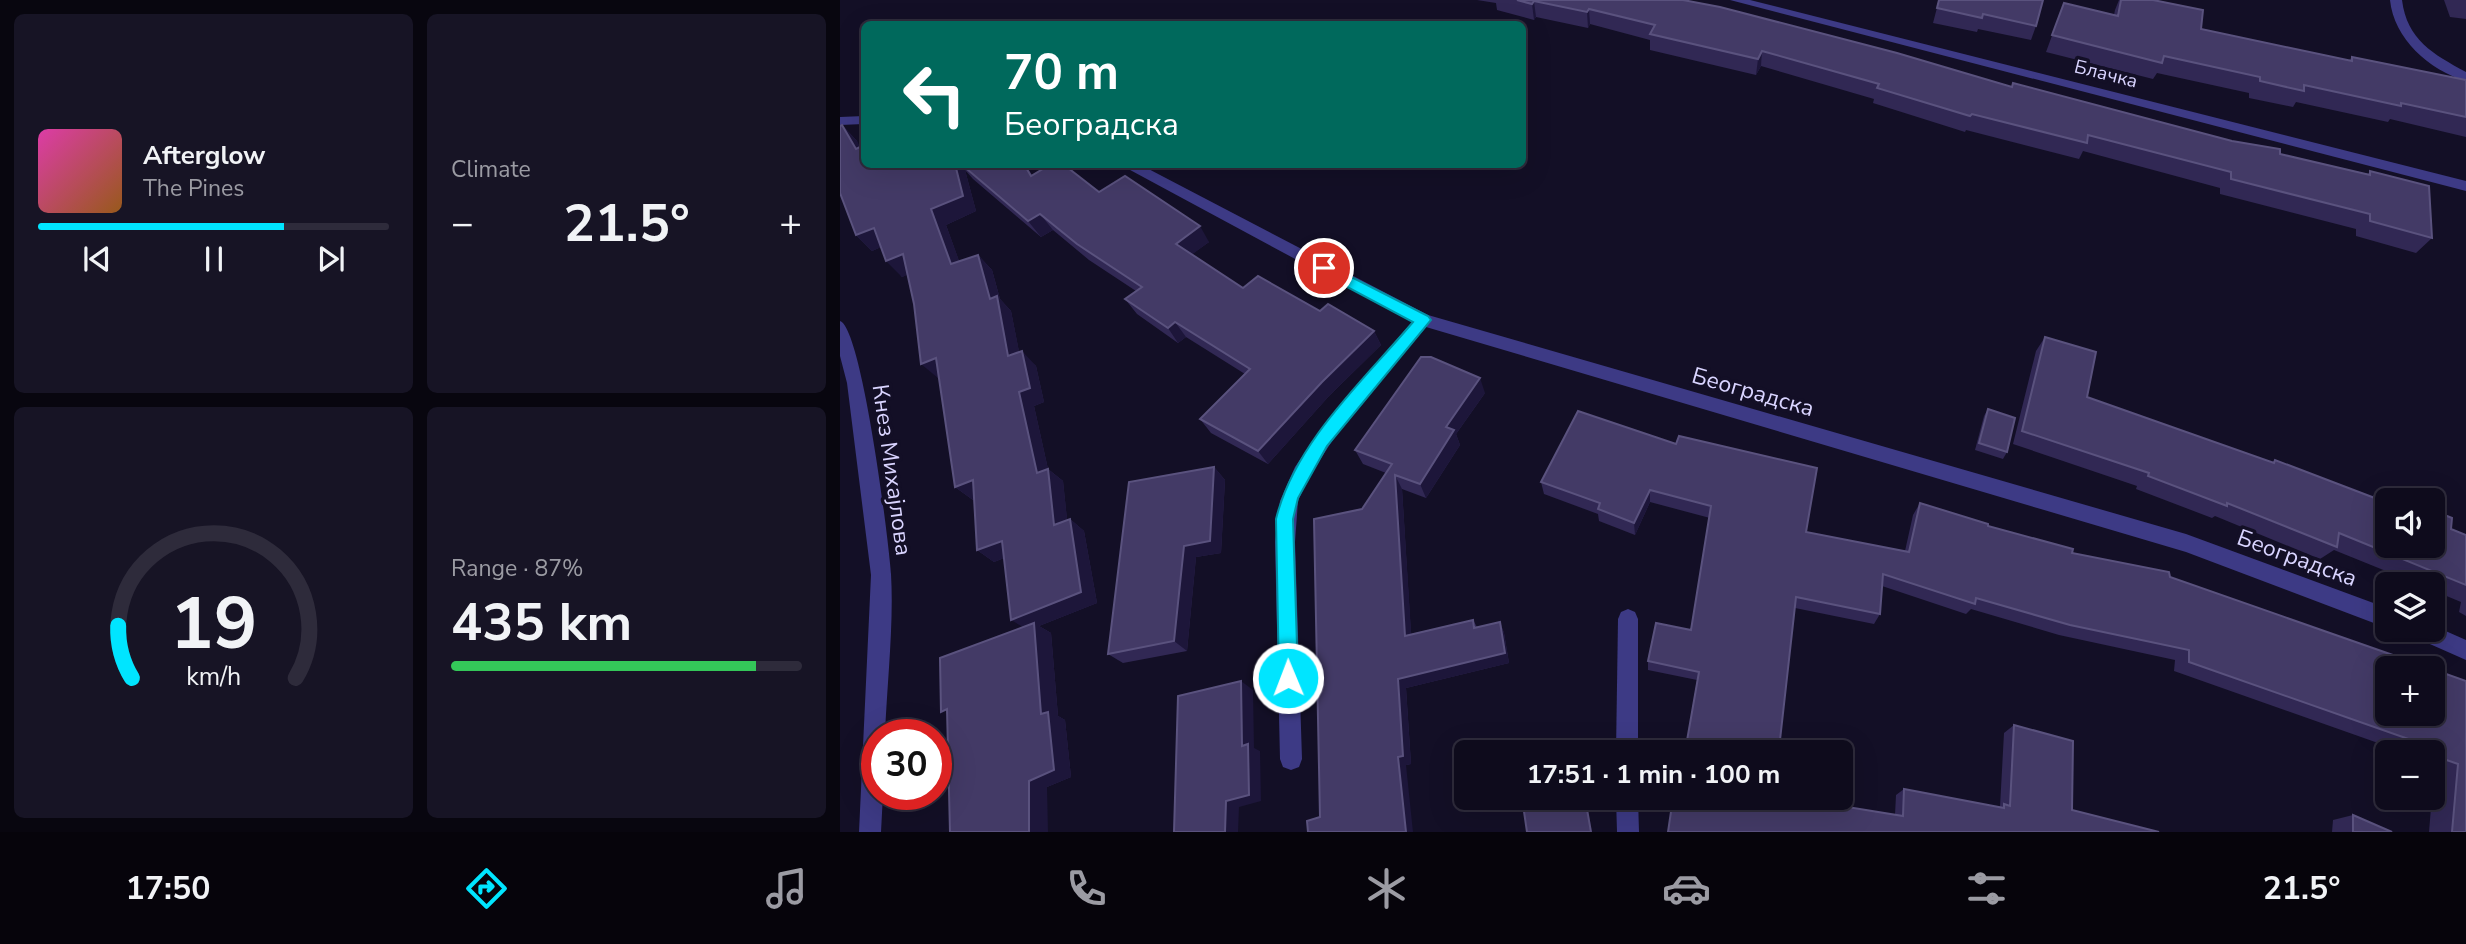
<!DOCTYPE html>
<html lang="en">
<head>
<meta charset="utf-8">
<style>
  :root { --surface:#0e0b1c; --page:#171425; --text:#f1f3f6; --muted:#9b9ba3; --line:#2e2b3b; --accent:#00e5ff }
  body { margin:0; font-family:"Nunito Sans",sans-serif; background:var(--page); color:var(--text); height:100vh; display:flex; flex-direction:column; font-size:26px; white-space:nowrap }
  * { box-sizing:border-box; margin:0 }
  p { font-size:23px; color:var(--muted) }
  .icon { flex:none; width:38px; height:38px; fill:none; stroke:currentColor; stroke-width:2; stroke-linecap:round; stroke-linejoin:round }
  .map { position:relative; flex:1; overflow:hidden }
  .details { display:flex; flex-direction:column; gap:14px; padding:14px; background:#08060f; width:840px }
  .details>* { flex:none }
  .banner { position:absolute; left:21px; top:21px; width:665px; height:147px; border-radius:10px; box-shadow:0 7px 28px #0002,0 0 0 2px var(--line); background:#00695c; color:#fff; overflow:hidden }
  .buttons { position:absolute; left:1535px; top:488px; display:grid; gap:14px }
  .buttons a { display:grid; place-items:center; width:70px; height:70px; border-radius:10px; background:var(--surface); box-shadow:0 7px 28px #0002,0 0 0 2px var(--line); font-size:35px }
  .speed { position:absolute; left:21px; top:719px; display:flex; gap:14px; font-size:35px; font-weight:700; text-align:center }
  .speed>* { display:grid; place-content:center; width:91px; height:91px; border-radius:50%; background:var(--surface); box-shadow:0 7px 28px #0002,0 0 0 2px var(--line); line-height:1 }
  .speed .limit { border:10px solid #d22; background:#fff; color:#111 }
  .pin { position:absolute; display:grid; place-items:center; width:60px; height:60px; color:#fff; margin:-30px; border:4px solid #fff; border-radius:50%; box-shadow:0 2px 7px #0007 }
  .me { position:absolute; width:77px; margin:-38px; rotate:359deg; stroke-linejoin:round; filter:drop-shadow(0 0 5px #0008) }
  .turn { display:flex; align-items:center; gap:24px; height:147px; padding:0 28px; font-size:32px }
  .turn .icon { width:91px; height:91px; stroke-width:2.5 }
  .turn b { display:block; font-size:49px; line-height:60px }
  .big { font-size:52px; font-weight:700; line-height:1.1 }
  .details .card { flex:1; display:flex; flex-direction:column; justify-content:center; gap:10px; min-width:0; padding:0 24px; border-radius:10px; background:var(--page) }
  .details .dial { align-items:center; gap:0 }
  .dial svg { height:182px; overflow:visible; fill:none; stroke:var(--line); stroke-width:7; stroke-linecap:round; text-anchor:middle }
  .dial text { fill:var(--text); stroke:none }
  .song { display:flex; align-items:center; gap:21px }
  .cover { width:84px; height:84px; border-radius:10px; background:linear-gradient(135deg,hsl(320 70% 55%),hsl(30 70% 35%)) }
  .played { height:7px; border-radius:4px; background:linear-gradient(90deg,var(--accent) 70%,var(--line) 70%) }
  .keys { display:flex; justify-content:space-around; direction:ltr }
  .heat { display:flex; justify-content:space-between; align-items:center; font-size:38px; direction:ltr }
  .charge { height:10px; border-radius:5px; background:linear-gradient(90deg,#34c759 87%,var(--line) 0) }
  .details .tiles { flex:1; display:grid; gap:14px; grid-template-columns:repeat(2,1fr) }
  .trip { position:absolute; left:614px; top:740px; width:399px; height:70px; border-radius:10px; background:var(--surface); box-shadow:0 7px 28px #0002,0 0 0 2px var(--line); font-weight:700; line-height:70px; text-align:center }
  .tabs { display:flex; height:112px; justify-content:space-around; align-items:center; background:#06040b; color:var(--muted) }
  .tabs .icon { width:49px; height:49px }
  .tabs .active { color:var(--accent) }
  .tabs b { font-size:32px; color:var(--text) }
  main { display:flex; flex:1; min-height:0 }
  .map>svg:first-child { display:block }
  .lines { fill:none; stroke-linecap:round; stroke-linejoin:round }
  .minor { fill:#3d3a85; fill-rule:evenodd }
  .wall { fill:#312854 }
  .shaded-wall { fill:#1d163a }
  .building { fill:#433a66; stroke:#5a527e; stroke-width:2 }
  .route { fill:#00e5ff; stroke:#0095a6; stroke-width:2 }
  .labels { text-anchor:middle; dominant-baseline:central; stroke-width:7; stroke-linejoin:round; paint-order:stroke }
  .far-street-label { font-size:19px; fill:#d9d4ff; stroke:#130f26 }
  .street-label { font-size:23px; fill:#d9d4ff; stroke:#130f26 }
</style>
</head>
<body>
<main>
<section class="details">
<div class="tiles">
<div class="card">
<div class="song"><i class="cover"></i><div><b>Afterglow</b><p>The Pines</p></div></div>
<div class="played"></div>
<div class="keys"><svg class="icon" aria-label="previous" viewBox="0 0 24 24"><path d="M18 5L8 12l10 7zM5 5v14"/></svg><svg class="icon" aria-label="pause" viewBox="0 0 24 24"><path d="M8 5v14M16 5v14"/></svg><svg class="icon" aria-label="next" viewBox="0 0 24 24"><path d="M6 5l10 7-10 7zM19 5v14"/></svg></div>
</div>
<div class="card"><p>Climate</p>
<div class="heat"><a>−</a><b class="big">21.5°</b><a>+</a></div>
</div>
<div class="card dial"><svg viewBox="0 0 100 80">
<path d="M14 69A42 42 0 1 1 86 69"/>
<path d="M14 69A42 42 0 0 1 8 46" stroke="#00e5ff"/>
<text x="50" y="56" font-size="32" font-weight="700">19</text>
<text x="50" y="72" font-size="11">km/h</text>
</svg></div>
<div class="card"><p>Range · 87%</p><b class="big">435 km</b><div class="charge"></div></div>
</div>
</section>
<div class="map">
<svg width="1626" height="832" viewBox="0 0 1626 832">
  <rect width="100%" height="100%" fill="#130f26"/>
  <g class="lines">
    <g class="minor">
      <polygon points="890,0 910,0 1626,181 1626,191"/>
      <path d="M1550 0H1562C1567 40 1593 54 1626 72V81C1589 70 1554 39 1550 0Z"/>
      <polygon points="24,116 24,124 0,125 0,117"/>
      <polygon points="279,164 299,164 588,315 1346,534 1547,608 1547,628 1346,552 586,327 498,432 468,478 458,501 455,542 462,759 459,767 451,770 443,767 440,759 435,542 440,501 455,467 486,422 572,322"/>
      <path d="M0 321C22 328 49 542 51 574 54 624 47 684 45 735H37V794H43L41 832H19L31 575 7 383 0 356Z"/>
      <polygon points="788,609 795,612 798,619 798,752 776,752 778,619 781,612"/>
      <polygon points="1592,625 1626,640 1626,660 1574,637 1571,630 1592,630"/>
      <polygon points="776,798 798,798 799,832 777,832"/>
    </g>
  </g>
  <g class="wall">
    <polygon points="637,0 843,0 1172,87 1440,154 1528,174 1530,171 1592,238 1576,253 1516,236 1516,229 1380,194 1380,188 1243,151 1239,159 1126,130 1125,132 1033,103 1034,99 921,66 916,75 810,50 810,40 750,24 748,28 696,17 694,20 657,10 656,3"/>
    <polygon points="1099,0 1196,26 1191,40 1138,29 1137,32 1093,23"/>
    <polygon points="1279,0 1313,0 1361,29 1509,60 1512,57 1626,80 1626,137 1550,119 1548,122 1456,102 1453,107 1409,98 1409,93 1317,73 1313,79 1206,52 1224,3 1274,15 1275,10"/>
    <polygon points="1604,0 1626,0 1626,19 1610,17"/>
    <polygon points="2,125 17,141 24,164 185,164 192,175 259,192 369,242 352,254 403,288 480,311 534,331 541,345 489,396 428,464 371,433 360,419 405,374 346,337 338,343 297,314 285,299 296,291 249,260 213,230 201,237 133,179 125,170 136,211 106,225 119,261 138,255 152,270 160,299 171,311 179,352 196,366 204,402 194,406 208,469 223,481 227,520 230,519 244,531 257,603 199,626 211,633 218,716 225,720 231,777 207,787 183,627 164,558 154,562 137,550 134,499 133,500 115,487 99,377 98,378 74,304 68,274 62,277 41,247 32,251 16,235 3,202"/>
    <polygon points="1205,337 1247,397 1432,462 1435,460 1531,497 1541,490 1611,529 1626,535 1626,616 1619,612 1621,602 1592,590 1592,584 1578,584 1494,550 1480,559 1375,516 1372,518 1296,489 1297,486 1173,444 1196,351"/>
    <polygon points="645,393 616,434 620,445 586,498 562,489 571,634 633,620 637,627 660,622 664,633 669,663 566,688 571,764 566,765 480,817 522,509 546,473 523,464 515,450"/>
    <polygon points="1148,409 1167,452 1163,459 1135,450 1144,416"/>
    <polygon points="738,411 966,532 1065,551 1073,515 1080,503 1148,526 1232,553 1330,577 1626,681 1626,832 1589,832 1594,771 1592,770 1592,752 1555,752 1555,749 1334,671 1335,660 1219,635 1131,609 1126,614 1042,586 1040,614 1034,624 955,608 845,752 857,680 808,670 808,661 851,630 870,518 810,502 795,535 759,521 758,514 704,494 701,482"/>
    <polygon points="374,467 385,480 381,553 356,557 347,651 283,663 268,654"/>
    <polygon points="1174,725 1232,810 828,832 995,805 1055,815 1056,795 1064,789 1159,807 1160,807 1164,733"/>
    <polygon points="1513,815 1552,832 1492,832 1493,820"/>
  </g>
  <g class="shaded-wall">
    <polygon points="694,1 696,17 694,20 692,4"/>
    <polygon points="749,9 750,24 748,28 747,12"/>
    <polygon points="922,51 921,66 916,75 918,59"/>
    <polygon points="2,125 17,141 24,154 16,149"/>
    <polygon points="115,164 121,164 125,170 136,211 106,225 126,280 111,264 91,209"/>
    <polygon points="200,214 213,230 201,237 188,221"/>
    <polygon points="360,226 369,242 346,259 336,244"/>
    <polygon points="34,228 50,243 32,251 16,235"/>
    <polygon points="63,254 79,270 62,277 46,261"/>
    <polygon points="138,255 152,270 160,299 171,311 183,371 168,356 150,299"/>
    <polygon points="335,322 346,337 338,343 328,328"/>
    <polygon points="534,331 541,345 489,396 428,464 418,451 482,382"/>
    <polygon points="182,351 196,366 204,402 194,406 208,469 223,481 229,537 214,525 197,473 179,392"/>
    <polygon points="96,358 112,373 98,378 81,364"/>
    <polygon points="640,378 645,393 616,434 620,445 586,498 580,484 606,427"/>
    <polygon points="374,467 385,480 381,553 356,557 347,651 334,641 344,546"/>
    <polygon points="555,475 562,489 572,646 565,636"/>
    <polygon points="133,480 150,493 133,500 115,487"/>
    <polygon points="810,490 810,502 795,535 794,523"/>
    <polygon points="230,519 244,531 257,603 199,626 211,633 218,716 225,720 231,777 207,787 208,832 189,832 189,781 201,714 188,630 171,620"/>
    <polygon points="162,541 179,552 154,562 137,550"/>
    <polygon points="660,622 664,633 669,663 566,688 571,764 566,765 573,832 566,832 558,757 558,679"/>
    <polygon points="401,681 413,690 414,748 420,751 421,801 399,807 398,832 385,832 386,801 402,746"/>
    <polygon points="745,798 746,798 752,832 751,832"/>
  </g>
  <g class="building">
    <polygon points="677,0 843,0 880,7 1057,53 1172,87 1173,83 1392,141 1440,149 1440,154 1530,175 1530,171 1589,186 1592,238 1530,221 1530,214 1391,179 1391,172 1248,135 1247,143 1132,114 1130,116 1037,88 1039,84 922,51 918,59 810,34 815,25 749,9 747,12 694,1 692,4"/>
    <polygon points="1099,0 1203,0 1196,26 1143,14 1142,18 1097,8"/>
    <polygon points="1281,0 1313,0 1363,10 1361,29 1512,61 1512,57 1626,80 1626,117 1561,103 1561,106 1464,85 1464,91 1420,81 1420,77 1324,56 1322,63 1212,35 1224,3 1278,16"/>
    <polygon points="2,125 16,149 24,145 24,164 115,164 123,196 91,209 111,264 138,255 150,299 157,296 168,356 182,351 190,388 179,392 197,473 208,469 214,525 230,519 241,592 171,620 162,541 137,550 133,480 115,487 96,358 81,364 74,304 63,254 46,261 34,228 16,235 0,193 0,126"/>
    <polygon points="121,164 184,164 191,176 211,164 223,164 259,192 285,176 360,226 336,244 403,288 418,276 480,311 488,304 534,331 482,382 418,451 360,419 410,369 335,322 328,328 285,299 302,287 237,244 200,214 188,221"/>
    <polygon points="1205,337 1256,352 1247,397 1434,463 1435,460 1540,500 1541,490 1568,500 1547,500 1547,546 1592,546 1592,510 1612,518 1611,529 1626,535 1626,585 1499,533 1497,547 1387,503 1387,506 1308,476 1309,473 1182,431"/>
    <polygon points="581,357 591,357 640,378 606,427 614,430 580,484 555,475 565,636 633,620 634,628 660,622 665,653 558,679 563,756 558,757 566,832 468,832 467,821 480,817 474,519 522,509 552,464 515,450"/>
    <polygon points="1148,409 1175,418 1167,452 1139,443"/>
    <polygon points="738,411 836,444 839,436 977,468 966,532 1069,552 1080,503 1148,524 1148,526 1233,549 1232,553 1329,572 1330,577 1590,668 1547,668 1547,714 1592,714 1592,669 1626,681 1626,832 1612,832 1618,764 1592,755 1592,752 1585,752 1577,750 1577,742 1349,662 1349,650 1230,625 1136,598 1135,604 1043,574 1040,614 956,597 940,740 980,752 845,752 859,672 808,661 816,623 851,630 871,506 810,490 794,523 758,509 760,503 701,482"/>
    <polygon points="374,467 370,541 344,546 334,641 268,654 289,482"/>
    <polygon points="194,623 201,714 208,712 214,770 189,781 189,832 110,832 107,709 101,712 100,658"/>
    <polygon points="401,681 402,746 408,744 409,795 386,801 385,832 334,832 338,696"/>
    <polygon points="1174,725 1233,741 1232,810 1319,832 828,832 833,798 996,798 995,805 1063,816 1064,789 1164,808 1164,804 1170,806"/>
    <polygon points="736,749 737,752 723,752"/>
    <polygon points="682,798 745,798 751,832 687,832"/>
    <polygon points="1513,815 1552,832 1513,832"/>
  </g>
  <path class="route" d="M484 263 588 316 591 320 487 446 458 498 453 519 458 678 455 684 448 687 442 684 439 678 436 519C455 442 523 381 573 322L479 272 477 268Z"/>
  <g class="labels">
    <g class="far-street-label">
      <text transform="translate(1266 74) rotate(14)">Блачка</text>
    </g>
    <g class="street-label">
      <text transform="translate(913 392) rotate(16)">Београдска</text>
      <text transform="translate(52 470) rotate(82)">Кнез Михајлова</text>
      <text transform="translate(1457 558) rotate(20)">Београдска</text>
    </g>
  </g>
</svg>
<div class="buttons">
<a><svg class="icon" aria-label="sound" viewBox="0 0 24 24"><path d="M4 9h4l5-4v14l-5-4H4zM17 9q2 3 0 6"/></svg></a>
<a><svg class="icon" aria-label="layers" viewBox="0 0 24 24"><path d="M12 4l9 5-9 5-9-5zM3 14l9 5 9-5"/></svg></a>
<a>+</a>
<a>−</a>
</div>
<div class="speed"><div class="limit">30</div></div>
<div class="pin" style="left:484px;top:268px;background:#d93025"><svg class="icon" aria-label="arrive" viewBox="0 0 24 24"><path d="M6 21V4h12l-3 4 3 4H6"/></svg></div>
<svg class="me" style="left:448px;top:678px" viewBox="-20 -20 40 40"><circle r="17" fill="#00e5ff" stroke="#fff" stroke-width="3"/><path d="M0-11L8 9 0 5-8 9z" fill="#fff"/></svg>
<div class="trip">17:51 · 1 min · 100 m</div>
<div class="banner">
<div class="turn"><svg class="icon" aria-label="left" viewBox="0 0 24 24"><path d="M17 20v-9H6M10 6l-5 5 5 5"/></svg><div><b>70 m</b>Београдска</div></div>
</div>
</div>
</main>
<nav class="tabs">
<b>17:50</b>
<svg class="icon active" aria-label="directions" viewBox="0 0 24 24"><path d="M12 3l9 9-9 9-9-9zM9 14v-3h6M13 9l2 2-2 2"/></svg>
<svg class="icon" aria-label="music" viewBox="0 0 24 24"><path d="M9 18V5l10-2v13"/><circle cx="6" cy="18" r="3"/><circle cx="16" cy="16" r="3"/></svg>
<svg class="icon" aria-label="phone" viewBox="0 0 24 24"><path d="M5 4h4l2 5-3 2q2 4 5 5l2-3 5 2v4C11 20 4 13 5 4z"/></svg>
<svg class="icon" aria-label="climate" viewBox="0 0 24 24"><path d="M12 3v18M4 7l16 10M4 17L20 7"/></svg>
<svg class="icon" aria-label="car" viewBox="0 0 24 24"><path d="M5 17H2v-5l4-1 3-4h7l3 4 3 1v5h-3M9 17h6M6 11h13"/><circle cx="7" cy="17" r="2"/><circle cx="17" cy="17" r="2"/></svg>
<svg class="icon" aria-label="filters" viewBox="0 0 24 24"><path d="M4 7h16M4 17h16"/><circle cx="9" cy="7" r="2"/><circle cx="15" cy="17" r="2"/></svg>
<b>21.5°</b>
</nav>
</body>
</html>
